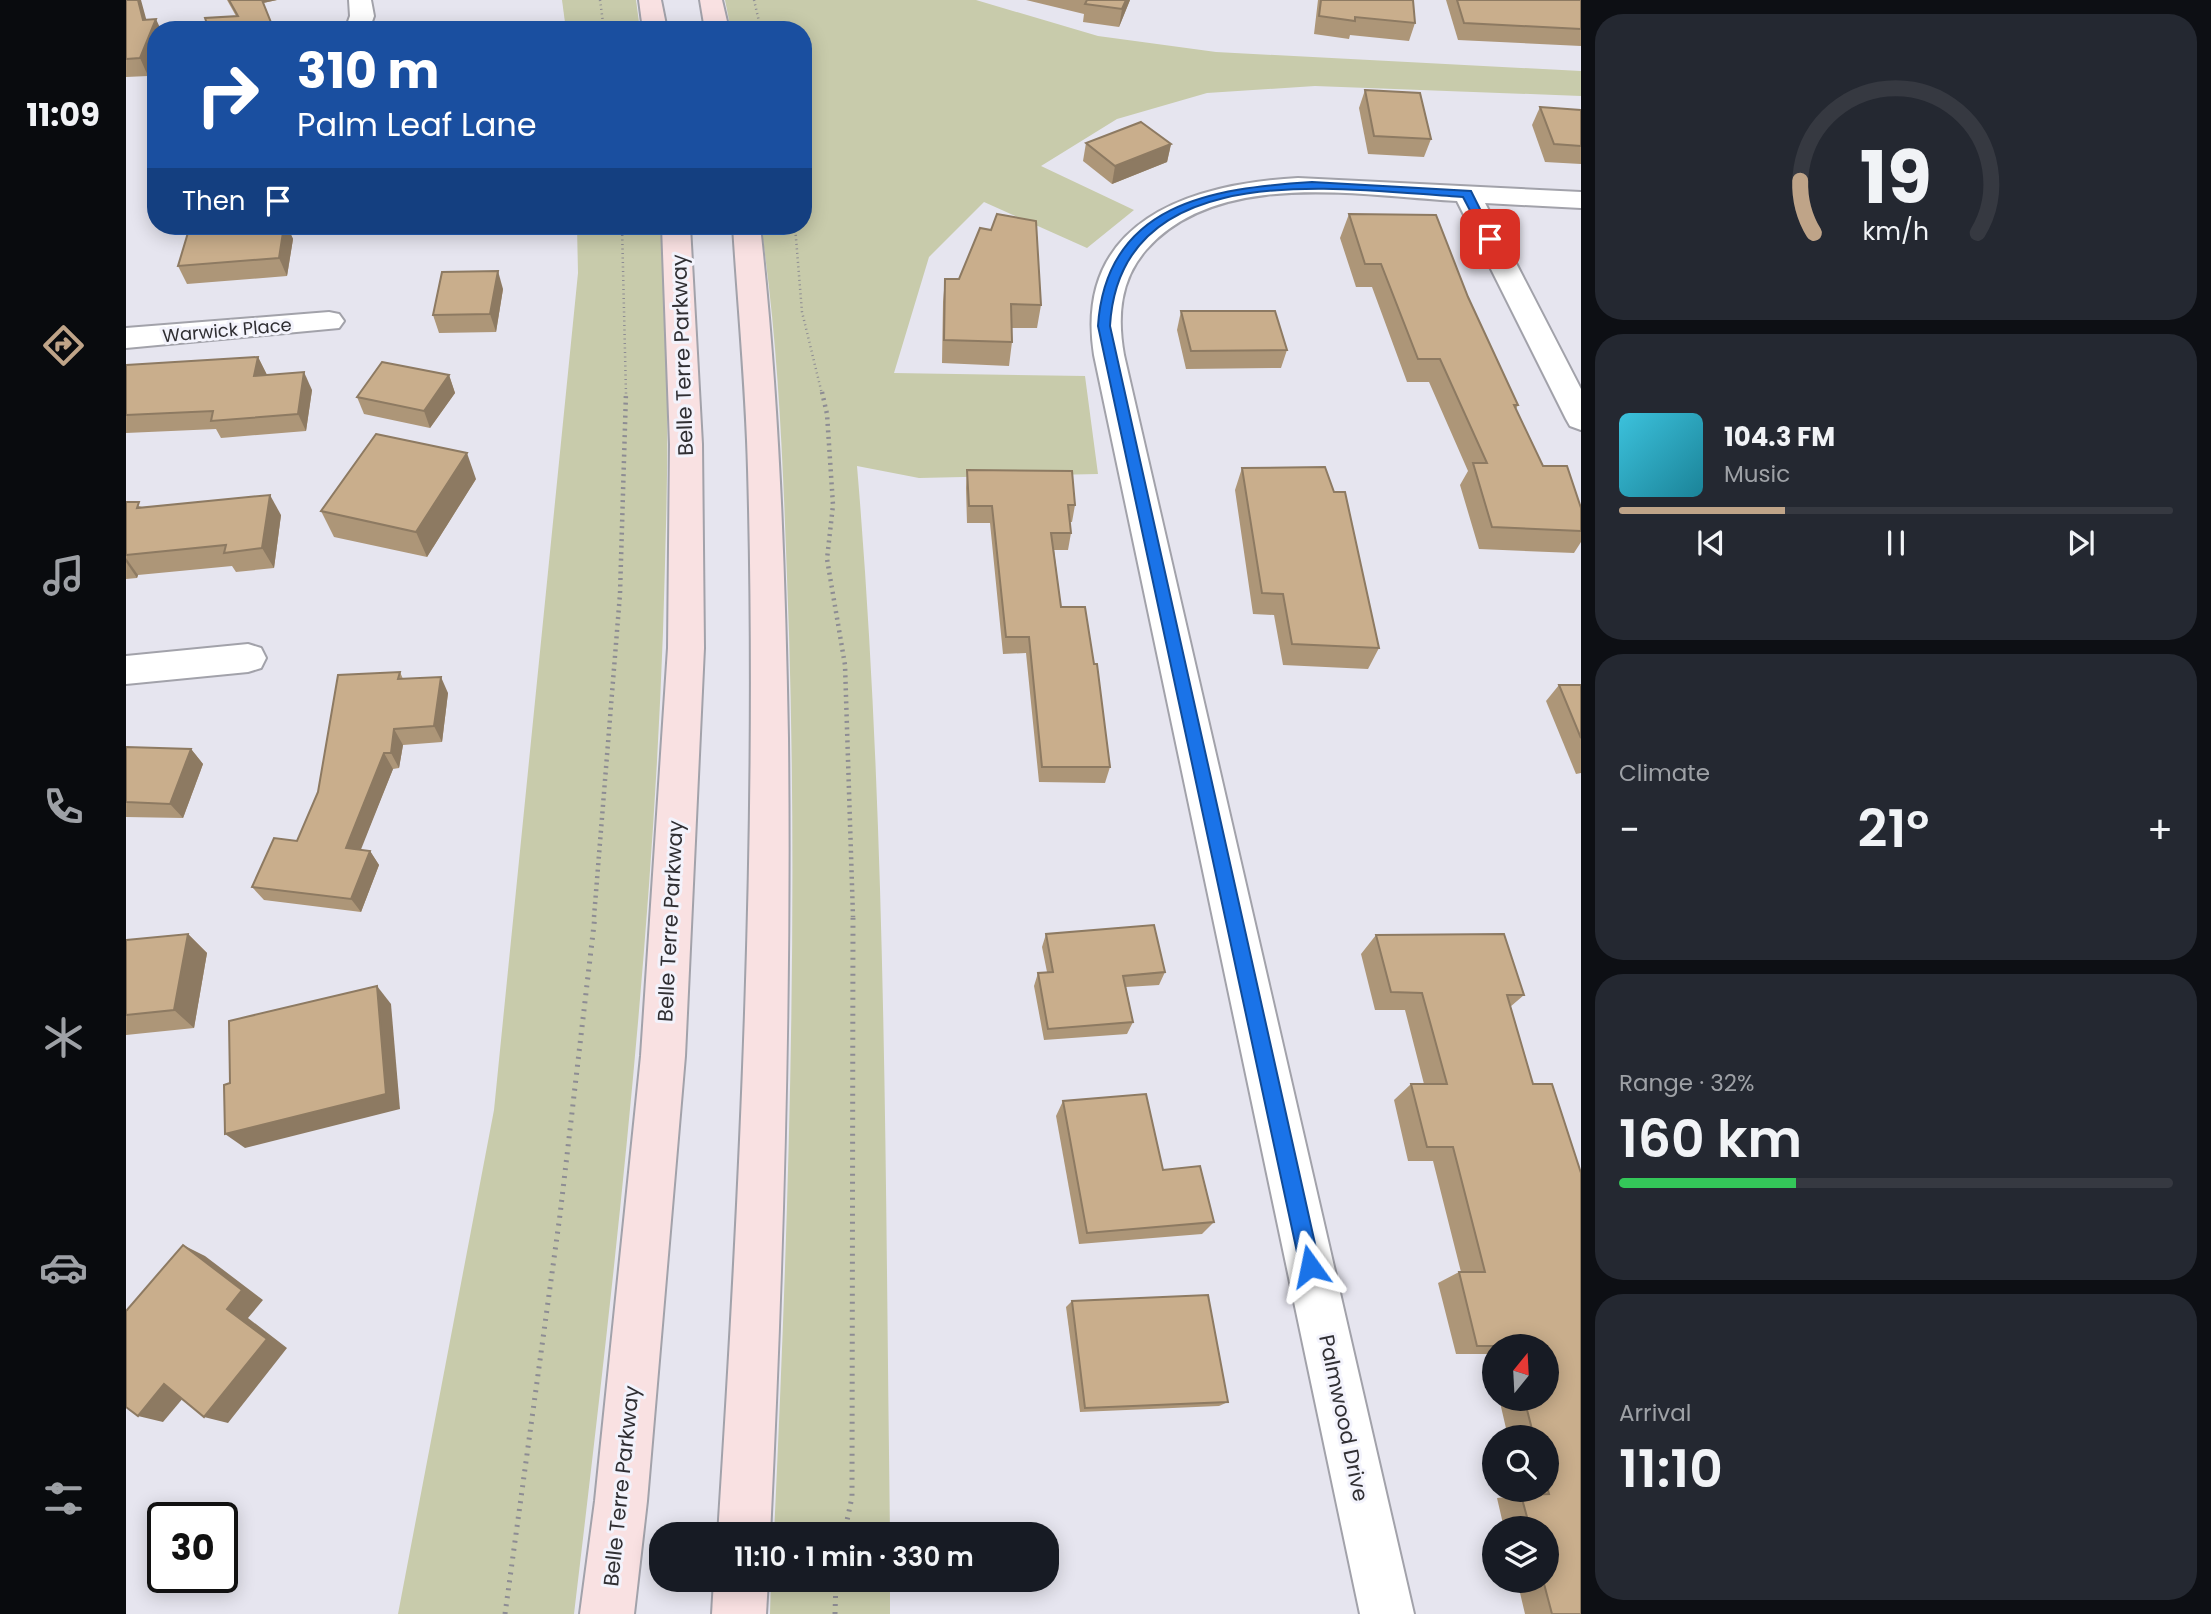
<!DOCTYPE html>
<html lang="en">
<head>
<meta charset="utf-8">
<style>
  :root { --surface:#171b24; --page:#242831; --text:#f1f3f6; --muted:#9ea1a6; --line:#363941; --accent:#bfa488 }
  body { margin:0; font-family:Poppins,sans-serif; background:var(--page); color:var(--text); height:100vh; display:flex; flex-direction:column; font-size:26px; white-space:nowrap }
  * { box-sizing:border-box; margin:0 }
  p { font-size:23px; color:var(--muted) }
  .icon { flex:none; width:38px; height:38px; fill:none; stroke:currentColor; stroke-width:2; stroke-linecap:round; stroke-linejoin:round }
  .map { position:relative; flex:1; overflow:hidden }
  .side { display:flex; flex-direction:column; gap:14px; padding:14px; background:#0d0f14; width:630px }
  .side>* { flex:none }
  .banner { position:absolute; left:21px; top:21px; width:665px; height:214px; border-radius:28px; box-shadow:0 4px 18px #0003; background:#1a4fa0; color:#fff; overflow:hidden }
  .needle { width:46px; rotate:18deg }
  .buttons { position:absolute; left:1356px; top:1334px; display:grid; gap:14px }
  .buttons a { display:grid; place-items:center; width:77px; height:77px; border-radius:50%; background:var(--surface); box-shadow:0 4px 18px #0003; font-size:35px }
  .speed { position:absolute; left:21px; top:1502px; display:flex; gap:14px; font-size:35px; font-weight:700; text-align:center }
  .speed>* { display:grid; place-content:center; width:91px; height:91px; border-radius:50%; background:var(--surface); box-shadow:0 4px 18px #0003; line-height:1 }
  .speed .limit { border:4px solid #111; border-radius:10px; background:#fff; color:#111 }
  .pin { position:absolute; display:grid; place-items:center; width:60px; height:60px; color:#fff; margin:-30px; border-radius:14px; box-shadow:0 4px 10px #0006 }
  .me { position:absolute; width:77px; margin:-38px; rotate:348deg; stroke-linejoin:round; filter:drop-shadow(0 0 5px #0008) }
  .turn { display:flex; align-items:center; gap:24px; height:147px; padding:0 35px; font-size:32px }
  .turn .icon { width:91px; height:91px; stroke-width:2.5 }
  .turn b { display:block; font-size:49px; line-height:60px }
  .then { display:flex; align-items:center; height:66px; padding:0 35px; background:#0003; gap:14px; font-size:26px }
  .big { font-size:52px; font-weight:600; line-height:1.1 }
  .side .card { flex:1; display:flex; flex-direction:column; justify-content:center; gap:10px; min-width:0; padding:0 24px; border-radius:28px; background:var(--page) }
  .side .dial { align-items:center; gap:0 }
  .dial svg { height:182px; overflow:visible; fill:none; stroke:var(--line); stroke-width:7; stroke-linecap:round; text-anchor:middle }
  .dial text { fill:var(--text); stroke:none }
  .song { display:flex; align-items:center; gap:21px }
  .cover { width:84px; height:84px; border-radius:10px; background:linear-gradient(135deg,hsl(190 70% 55%),hsl(190 70% 35%)) }
  .played { height:7px; border-radius:4px; background:linear-gradient(90deg,var(--accent) 30%,var(--line) 30%) }
  .keys { display:flex; justify-content:space-around; direction:ltr }
  .heat { display:flex; justify-content:space-between; align-items:center; font-size:38px; direction:ltr }
  .charge { height:10px; border-radius:5px; background:linear-gradient(90deg,#34c759 32%,var(--line) 0) }
  .trip { position:absolute; left:523px; top:1522px; width:410px; height:70px; border-radius:28px; background:var(--surface); box-shadow:0 4px 18px #0003; font-weight:600; line-height:70px; text-align:center }
  main { display:flex; flex:1; min-height:0 }
  .dock { display:flex; flex-direction:column; width:126px; justify-content:space-around; align-items:center; background:#090b0e; color:var(--muted) }
  .dock .icon { width:49px; height:49px }
  .dock .selected { color:var(--accent) }
  .dock b { font-size:32px; color:var(--text) }
  .map>svg:first-child { display:block }
  .green { fill:#c8cbab }
  .lines { fill:none; stroke-linecap:round; stroke-linejoin:round }
  .street-casing { stroke:#a2a2aa; stroke-width:4 }
  .secondary-casing { stroke:#a2a2aa; stroke-width:4 }
  .path-far2 { stroke:#8d8c93; stroke-width:2.5; stroke-dasharray:1 3.5; stroke-linecap:butt }
  .path-far1 { stroke:#8d8c93; stroke-width:4.5; stroke-dasharray:2 4.5; stroke-linecap:butt }
  .path { stroke:#8d8c93; stroke-width:5; stroke-dasharray:2 6; stroke-linecap:butt }
  .street { fill:#fff; fill-rule:evenodd }
  .secondary { fill:#f9e1e2; fill-rule:evenodd }
  .wall { fill:#ad9678 }
  .shaded-wall { fill:#8d7a62 }
  .building { fill:#c9ae8c; stroke:#8d7a62; stroke-width:2 }
  .route { fill:#1a73e8; stroke:#114b97; stroke-width:2 }
  .labels { text-anchor:middle; dominant-baseline:central; stroke-width:6; stroke-linejoin:round; paint-order:stroke }
  .far-street-label { font-size:18px; fill:#302f33; stroke:#f3f3fc }
  .street-label { font-size:21px; fill:#302f33; stroke:#f3f3fc }
</style>
</head>
<body>
<main>
<nav class="dock">
<b>11:09</b>
<svg class="icon selected" aria-label="directions" viewBox="0 0 24 24"><path d="M12 3l9 9-9 9-9-9zM9 14v-3h6M13 9l2 2-2 2"/></svg>
<svg class="icon" aria-label="music" viewBox="0 0 24 24"><path d="M9 18V5l10-2v13"/><circle cx="6" cy="18" r="3"/><circle cx="16" cy="16" r="3"/></svg>
<svg class="icon" aria-label="phone" viewBox="0 0 24 24"><path d="M5 4h4l2 5-3 2q2 4 5 5l2-3 5 2v4C11 20 4 13 5 4z"/></svg>
<svg class="icon" aria-label="climate" viewBox="0 0 24 24"><path d="M12 3v18M4 7l16 10M4 17L20 7"/></svg>
<svg class="icon" aria-label="car" viewBox="0 0 24 24"><path d="M5 17H2v-5l4-1 3-4h7l3 4 3 1v5h-3M9 17h6M6 11h13"/><circle cx="7" cy="17" r="2"/><circle cx="17" cy="17" r="2"/></svg>
<svg class="icon" aria-label="filters" viewBox="0 0 24 24"><path d="M4 7h16M4 17h16"/><circle cx="9" cy="7" r="2"/><circle cx="15" cy="17" r="2"/></svg>
</nav>
<div class="map">
<svg width="1455" height="1614" viewBox="0 0 1455 1614">
  <rect width="100%" height="100%" fill="#e6e5ef"/>
  <g class="green">
    <polygon points="436,0 510,0 514,30 440,30"/>
    <path d="M599 0H850L972 36 1090 52 1455 71V96L1189 86 1081 93 991 119 915 166 1008 210 961 248 858 202 803 257 768 373 959 376 972 474 793 478 731 466C761 821 759 1179 764 1535H648C662 1234 672 934 663 633 658 497 655 360 635 226H677V30H605Z"/>
    <path d="M451 226H534C546 360 541 497 537 632 525 961 487 1287 448 1614H272L368 1110 452 273Z"/>
    <polygon points="645,1580 764,1580 764,1614 644,1614"/>
  </g>
  <g class="lines">
    <g class="street-casing">
      <g id="street">
        <polygon points="223,0 245,0 248,16 243,30 219,30 224,16"/>
        <path d="M1172 178 1455 192V208L1359 203 1455 389V430L1444 426 1440 419 1331 201C1235 196 1092 168 1020 250 994 280 991 316 998 355L1288 1614H1234L968 355C947 221 1064 184 1172 178Z"/>
        <polygon points="203,312 213,314 218,321 213,328 0,348 0,328"/>
        <polygon points="122,644 135,648 140,658 135,668 122,672 0,684 0,656"/>
      </g>
    </g>
    <g class="secondary-casing">
      <g id="secondary">
        <polygon points="513,0 535,0 541,30 517,30"/>
        <polygon points="574,0 596,0 603,30 579,30"/>
        <polygon points="536,226 564,226 576,444 578,648 559,1056 521,1501 508,1614 454,1614 469,1501 515,1056 542,648 544,444"/>
        <path d="M607 226H634C653 396 659 567 662 738 665 1004 657 1269 644 1535H592C615 1180 632 824 622 469 620 388 612 307 607 226Z"/>
        <polygon points="588,1580 642,1580 640,1614 586,1614"/>
      </g>
    </g>
    <g class="path-far2">
      <polyline points="474,0 478,30"/>
      <polyline points="628,0 635,30"/>
      <polyline points="496,226 500,394"/>
      <polyline points="669,226 676,312 696,394"/>
    </g>
    <g class="path-far1">
      <polyline points="696,392 701,414 707,505 701,559 719,665 727,917"/>
      <polyline points="468,917 494,594 500,392"/>
    </g>
    <g class="path">
      <polyline points="718,1535 726,1497 727,916"/>
      <polyline points="379,1614 434,1215 469,916"/>
      <polyline points="709,1614 710,1580"/>
    </g>
    <use href="#street" class="street"/>
    <use href="#secondary" class="secondary"/>
  </g>
  <g class="wall">
    <polygon points="0,0 22,76 0,77"/>
    <polygon points="101,0 151,0 137,3 148,30 110,16"/>
    <polygon points="900,0 1004,0 993,27 957,22 958,14"/>
    <polygon points="1192,0 1287,0 1289,23 1283,41 1224,35 1223,39 1188,34"/>
    <polygon points="1320,0 1455,0 1455,46 1332,40"/>
    <polygon points="1239,90 1305,139 1298,157 1242,154 1233,108"/>
    <polygon points="1414,107 1455,110 1455,164 1419,162 1406,125"/>
    <polygon points="960,143 1045,144 1041,162 986,184 957,161"/>
    <polygon points="1223,214 1342,297 1392,405 1390,409 1417,466 1455,508 1455,542 1448,553 1353,549 1334,485 1342,471 1303,382 1281,382 1246,287 1230,287 1214,238"/>
    <polygon points="64,226 161,226 167,239 161,276 61,284 52,266"/>
    <polygon points="819,279 915,305 911,328 885,328 886,342 883,366 816,363 817,302"/>
    <polygon points="377,289 370,332 313,333 307,315"/>
    <polygon points="1055,311 1161,350 1155,368 1060,369 1051,330"/>
    <polygon points="132,357 141,375 186,390 180,431 95,438 90,429 0,433 0,365"/>
    <polygon points="323,375 329,393 304,428 238,414 231,397"/>
    <polygon points="1116,468 1253,648 1242,669 1157,665 1148,615 1127,614 1109,490"/>
    <polygon points="841,470 949,505 946,522 944,522 945,533 942,550 928,550 935,607 968,664 984,767 979,783 913,782 900,653 877,654 864,523 841,523 840,488"/>
    <polygon points="350,479 301,557 208,537 195,511"/>
    <polygon points="0,502 16,507 155,515 148,568 110,572 106,566 12,575 11,578 0,579"/>
    <polygon points="274,672 277,679 322,693 316,742 277,745 273,768 267,769 234,850 244,851 253,865 235,912 138,900 126,887 171,841"/>
    <polygon points="1433,685 1455,685 1455,773 1450,774 1420,701"/>
    <polygon points="0,747 65,749 77,764 57,818 0,817"/>
    <polygon points="62,934 81,953 68,1028 0,1035 0,940"/>
    <polygon points="920,934 1039,972 1033,985 1000,987 1007,1022 1001,1034 918,1040 908,986 912,973 921,972 916,947"/>
    <polygon points="1250,935 1398,995 1384,1007 1455,1614 1399,1614 1391,1580 1421,1580 1421,1528 1378,1528 1371,1498 1397,1495 1396,1489 1421,1489 1421,1437 1382,1437 1373,1398 1421,1398 1421,1346 1368,1346 1368,1381 1362,1354 1330,1354 1312,1283 1333,1272 1335,1272 1307,1161 1282,1161 1268,1100 1285,1084 1298,1084 1279,1010 1249,1010 1235,954"/>
    <polygon points="937,1101 1037,1170 1088,1222 1076,1234 953,1244 930,1116"/>
    <polygon points="946,1301 1102,1402 1093,1406 954,1412 940,1307"/>
  </g>
  <g class="shaded-wall">
    <polygon points="12,0 15,0 24,33 30,19 35,30 30,30 30,58 22,76 14,58 17,20"/>
    <polygon points="135,0 151,0 137,3"/>
    <polygon points="1000,0 1004,0 993,27 996,9"/>
    <polygon points="1045,144 1041,162 986,184 989,166"/>
    <polygon points="158,226 161,226 167,239 161,276 153,258"/>
    <polygon points="372,271 377,289 370,332 364,314"/>
    <polygon points="132,357 141,375 128,376"/>
    <polygon points="178,372 186,390 180,431 172,414"/>
    <polygon points="323,375 329,393 304,428 298,411"/>
    <polygon points="341,453 350,479 301,557 290,532"/>
    <polygon points="144,495 155,515 148,568 136,548"/>
    <polygon points="0,558 12,575 11,578 0,562"/>
    <polygon points="315,677 322,693 316,742 308,726"/>
    <polygon points="268,729 277,745 273,768 265,753"/>
    <polygon points="65,749 77,764 57,818 44,804"/>
    <polygon points="258,753 267,769 230,862 220,848"/>
    <polygon points="244,851 253,865 235,912 225,899"/>
    <polygon points="62,934 81,953 68,1028 48,1010"/>
    <polygon points="251,986 265,1004 274,1109 119,1148 99,1134"/>
    <polygon points="57,1245 79,1256 137,1300 122,1318 161,1348 102,1423 78,1417 101,1309"/>
    <polygon points="38,1384 63,1391 37,1422 12,1416"/>
  </g>
  <g class="building">
    <polygon points="0,0 12,0 17,20 30,19 14,58 0,59"/>
    <polygon points="103,0 136,0 148,30 83,30 79,18 112,16"/>
    <polygon points="961,0 1000,0 996,9 959,4"/>
    <polygon points="1195,0 1287,0 1289,23 1229,17 1229,21 1193,16"/>
    <polygon points="1331,0 1455,0 1455,29 1338,23"/>
    <polygon points="1239,90 1294,93 1305,139 1248,136"/>
    <polygon points="1414,107 1455,110 1455,146 1428,144"/>
    <polygon points="1015,122 1045,144 989,166 960,143"/>
    <polygon points="871,214 910,221 915,305 885,304 886,342 818,340 819,279 833,279 854,228 865,230"/>
    <polygon points="1223,214 1310,215 1342,297 1392,405 1388,405 1417,466 1441,466 1455,508 1455,531 1366,527 1347,463 1361,463 1314,359 1292,359 1255,264 1239,264"/>
    <polygon points="64,226 158,226 153,258 52,266"/>
    <polygon points="372,271 364,314 307,315 316,272"/>
    <polygon points="1055,311 1149,311 1161,350 1065,351"/>
    <polygon points="132,357 128,376 178,372 172,414 85,421 87,411 0,415 0,365"/>
    <polygon points="256,362 323,375 298,411 231,397"/>
    <polygon points="250,434 341,453 290,532 195,511"/>
    <polygon points="1199,467 1208,492 1219,492 1253,648 1166,644 1157,594 1136,593 1116,468"/>
    <polygon points="841,470 946,471 949,505 942,505 945,533 925,533 935,607 959,607 968,664 971,664 984,767 916,767 903,637 880,637 866,506 843,506"/>
    <polygon points="144,495 136,548 98,553 100,545 0,555 0,502 13,502 11,508"/>
    <polygon points="274,672 272,679 315,677 308,726 268,729 265,753 258,753 220,848 244,851 225,899 126,887 148,838 171,841 192,792 212,675"/>
    <polygon points="1433,685 1455,685 1455,738"/>
    <polygon points="0,747 65,749 44,804 0,802"/>
    <polygon points="1028,925 1039,972 997,976 1007,1022 922,1029 912,973 927,972 920,934"/>
    <polygon points="62,934 48,1010 0,1015 0,940"/>
    <polygon points="1378,934 1398,995 1381,995 1407,1084 1426,1084 1455,1173 1455,1614 1426,1614 1417,1580 1421,1580 1421,1528 1404,1528 1395,1495 1423,1494 1421,1486 1421,1437 1408,1437 1398,1398 1421,1398 1421,1346 1351,1346 1333,1272 1359,1272 1327,1147 1301,1147 1285,1084 1321,1084 1296,993 1265,992 1250,935"/>
    <polygon points="251,986 260,1094 99,1134 98,1085 104,1083 103,1021"/>
    <polygon points="1020,1094 1037,1170 1074,1166 1088,1222 961,1233 937,1101"/>
    <polygon points="57,1245 116,1290 101,1309 141,1339 78,1417 38,1384 12,1416 0,1407 0,1311"/>
    <polygon points="1082,1295 1102,1402 959,1408 946,1301"/>
  </g>
  <path class="route" d="M1186 182 1345 191 1369 239 1360 241 1337 197C1219 190 994 152 984 326L1194 1266 1191 1273 1184 1275 1177 1273 1174 1266 972 326C980 203 1087 188 1186 182Z"/>
  <g class="labels">
    <g class="far-street-label">
      <text transform="translate(101 330) rotate(-5)">Warwick Place</text>
    </g>
    <g class="street-label">
      <text transform="translate(556 355) rotate(-92)">Belle Terre Parkway</text>
      <text transform="translate(544 921) rotate(-87)">Belle Terre Parkway</text>
      <text transform="translate(1218 1418) rotate(78)">Palmwood Drive</text>
      <text transform="translate(495 1486) rotate(-84)">Belle Terre Parkway</text>
    </g>
  </g>
</svg>
<div class="buttons">
<a><svg class="needle" viewBox="-14 -14 28 28"><path d="M0-13l5 13h-10z" fill="#e53935"/><path d="M0 13l5-13h-10z" fill="#9ea1a6"/></svg></a>
<a><svg class="icon" aria-label="search" viewBox="0 0 24 24"><circle cx="10" cy="10" r="6"/><path d="M15 15l6 6"/></svg></a>
<a><svg class="icon" aria-label="layers" viewBox="0 0 24 24"><path d="M12 4l9 5-9 5-9-5zM3 14l9 5 9-5"/></svg></a>
</div>
<div class="speed"><div class="limit">30</div></div>
<div class="pin" style="left:1364px;top:239px;background:#d93025"><svg class="icon" aria-label="arrive" viewBox="0 0 24 24"><path d="M6 21V4h12l-3 4 3 4H6"/></svg></div>
<svg class="me" style="left:1184px;top:1266px" viewBox="-20 -20 40 40"><path d="M0-17L14 15 0 8-14 15z" fill="#1a73e8" stroke="#fff" stroke-width="4"/></svg>
<div class="trip">11:10 · 1 min · 330 m</div>
<div class="banner">
<div class="turn"><svg class="icon" aria-label="right" viewBox="0 0 24 24"><path d="M7 20v-9h11M14 6l5 5-5 5"/></svg><div><b>310 m</b>Palm Leaf Lane</div></div>
<div class="then">Then<svg class="icon" aria-label="arrive" viewBox="0 0 24 24"><path d="M6 21V4h12l-3 4 3 4H6"/></svg></div>
</div>
</div>
<section class="side">
<div class="card dial"><svg viewBox="0 0 100 80">
<path d="M14 69A42 42 0 1 1 86 69"/>
<path d="M14 69A42 42 0 0 1 8 46" stroke="#bfa488"/>
<text x="50" y="56" font-size="32" font-weight="700">19</text>
<text x="50" y="72" font-size="11">km/h</text>
</svg></div>
<div class="card">
<div class="song"><i class="cover"></i><div><b>104.3 FM</b><p>Music</p></div></div>
<div class="played"></div>
<div class="keys"><svg class="icon" aria-label="previous" viewBox="0 0 24 24"><path d="M18 5L8 12l10 7zM5 5v14"/></svg><svg class="icon" aria-label="pause" viewBox="0 0 24 24"><path d="M8 5v14M16 5v14"/></svg><svg class="icon" aria-label="next" viewBox="0 0 24 24"><path d="M6 5l10 7-10 7zM19 5v14"/></svg></div>
</div>
<div class="card"><p>Climate</p>
<div class="heat"><a>−</a><b class="big">21°</b><a>+</a></div>
</div>
<div class="card"><p>Range · 32%</p><b class="big">160 km</b><div class="charge"></div></div>
<div class="card"><p>Arrival</p><b class="big">11:10</b></div>
</section>
</main>
</body>
</html>
